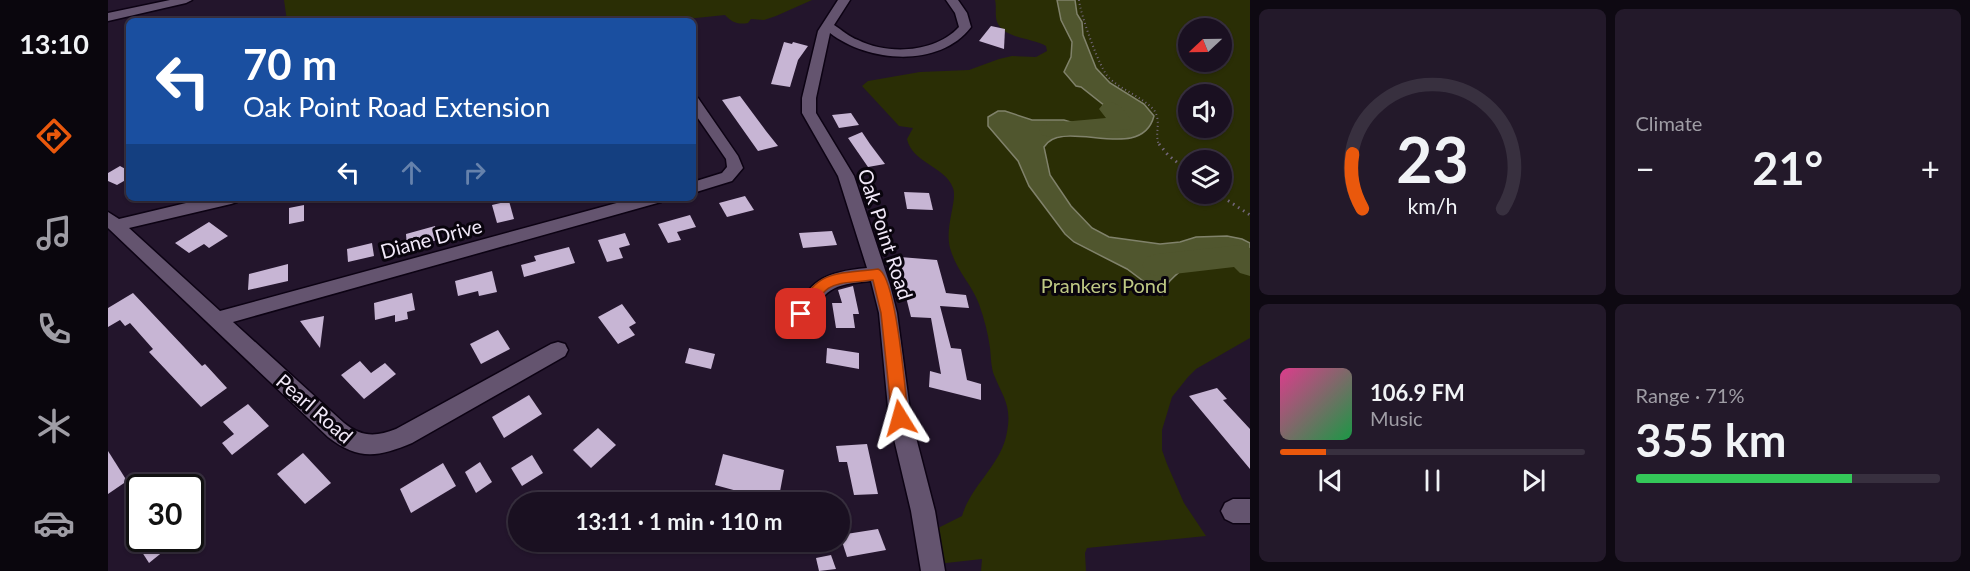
<!DOCTYPE html>
<html lang="en">
<head>
<meta charset="utf-8">
<style>
  :root { --surface:#1a1021; --page:#23192a; --text:#f1f3f6; --muted:#9f9da5; --line:#38303f; --accent:#ea580c }
  body { margin:0; font-family:Lato,sans-serif; background:var(--page); color:var(--text); height:100vh; display:flex; flex-direction:column; font-size:22px; white-space:nowrap }
  * { box-sizing:border-box; margin:0 }
  p { font-size:20px; color:var(--muted) }
  .icon { flex:none; width:33px; height:33px; fill:none; stroke:currentColor; stroke-width:2; stroke-linecap:round; stroke-linejoin:round }
  .map { position:relative; flex:1; overflow:hidden }
  .panel { display:flex; flex-direction:column; gap:9px; padding:9px; background:#0e0912; width:720px }
  .panel>* { flex:none }
  .banner { position:absolute; left:18px; top:18px; width:570px; height:183px; border-radius:9px; box-shadow:0 2px 4px #0004,0 0 0 2px var(--line); background:#1a4fa0; color:#fff; overflow:hidden }
  .needle { width:39px; rotate:248deg }
  .buttons { position:absolute; left:1070px; top:18px; display:grid; gap:12px }
  .buttons a { display:grid; place-items:center; width:54px; height:54px; border-radius:50%; background:var(--surface); box-shadow:0 2px 4px #0004,0 0 0 2px var(--line); font-size:30px }
  .speed { position:absolute; left:18px; top:474px; display:flex; gap:12px; font-size:30px; font-weight:700; text-align:center }
  .speed>* { display:grid; place-content:center; width:78px; height:78px; border-radius:50%; background:var(--surface); box-shadow:0 2px 4px #0004,0 0 0 2px var(--line); line-height:1 }
  .speed .limit { border:3px solid #111; border-radius:9px; background:#fff; color:#111 }
  .pin { position:absolute; display:grid; place-items:center; width:51px; height:51px; color:#fff; margin:-26px; border-radius:12px; box-shadow:0 3px 9px #0006 }
  .me { position:absolute; width:66px; margin:-33px; rotate:352deg; stroke-linejoin:round; filter:drop-shadow(0 0 4px #0008) }
  .turn { display:flex; align-items:center; gap:21px; height:126px; padding:0 18px; font-size:27px }
  .turn .icon { width:78px; height:78px; stroke-width:2.5 }
  .turn b { display:block; font-size:42px; line-height:51px }
  .lanes { display:flex; align-items:center; height:57px; padding:0 18px; background:#0003; justify-content:center; gap:30px; direction:ltr }
  .lanes .off { opacity:.35 }
  .big { font-size:45px; font-weight:700; line-height:1.1 }
  .panel .card { flex:1; display:flex; flex-direction:column; justify-content:center; gap:9px; min-width:0; padding:0 21px; border-radius:9px; background:var(--page) }
  .panel .dial { align-items:center; gap:0 }
  .dial svg { height:156px; overflow:visible; fill:none; stroke:var(--line); stroke-width:7; stroke-linecap:round; text-anchor:middle }
  .dial text { fill:var(--text); stroke:none }
  .song { display:flex; align-items:center; gap:18px }
  .cover { width:72px; height:72px; border-radius:9px; background:linear-gradient(135deg,hsl(330 70% 55%),hsl(140 70% 35%)) }
  .played { height:6px; border-radius:3px; background:linear-gradient(90deg,var(--accent) 15%,var(--line) 15%) }
  .keys { display:flex; justify-content:space-around; direction:ltr }
  .heat { display:flex; justify-content:space-between; align-items:center; font-size:33px; direction:ltr }
  .charge { height:9px; border-radius:4px; background:linear-gradient(90deg,#34c759 71%,var(--line) 0) }
  .panel .tiles { flex:1; display:grid; gap:9px; grid-template-columns:repeat(2,1fr) }
  .trip { position:absolute; left:400px; top:492px; width:342px; height:60px; border-radius:30px; background:var(--surface); box-shadow:0 2px 4px #0004,0 0 0 2px var(--line); font-weight:700; line-height:60px; text-align:center }
  main { display:flex; flex:1; min-height:0 }
  .menu { display:flex; flex-direction:column; width:108px; justify-content:space-around; align-items:center; background:#0a060d; color:var(--muted) }
  .menu .icon { width:42px; height:42px }
  .menu .current { color:var(--accent) }
  .menu b { font-size:27px; color:var(--text) }
  .map>svg:first-child { display:block }
  .green { fill:#2a2e05; fill-rule:evenodd }
  .water { fill:#50562e; stroke:#80826b; stroke-width:1.5 }
  .lines { fill:none; stroke-linecap:round; stroke-linejoin:round }
  .river { fill:#50562e; fill-rule:evenodd }
  .building { fill:#c7b5d4 }
  .minor-casing { stroke:#0c0213; stroke-width:3 }
  .path-far1 { stroke:#73677c; stroke-width:2; stroke-dasharray:1 3; stroke-linecap:butt }
  .path { stroke:#73677c; stroke-width:3; stroke-dasharray:1.5 4.5; stroke-linecap:butt }
  .minor { fill:#64546f; fill-rule:evenodd }
  .route { fill:#ea580c; stroke:#983908; stroke-width:1.5 }
  .labels { text-anchor:middle; dominant-baseline:central; stroke-width:6; stroke-linejoin:round; paint-order:stroke }
  .street-label { font-size:20px; fill:#f1e8f8; stroke:#09040d }
  .park-label { font-size:20px; fill:#bec884; stroke:#09040d }
</style>
</head>
<body>
<main>
<nav class="menu">
<b>13:10</b>
<svg class="icon current" aria-label="directions" viewBox="0 0 24 24"><path d="M12 3l9 9-9 9-9-9zM9 14v-3h6M13 9l2 2-2 2"/></svg>
<svg class="icon" aria-label="music" viewBox="0 0 24 24"><path d="M9 18V5l10-2v13"/><circle cx="6" cy="18" r="3"/><circle cx="16" cy="16" r="3"/></svg>
<svg class="icon" aria-label="phone" viewBox="0 0 24 24"><path d="M5 4h4l2 5-3 2q2 4 5 5l2-3 5 2v4C11 20 4 13 5 4z"/></svg>
<svg class="icon" aria-label="climate" viewBox="0 0 24 24"><path d="M12 3v18M4 7l16 10M4 17L20 7"/></svg>
<svg class="icon" aria-label="car" viewBox="0 0 24 24"><path d="M5 17H2v-5l4-1 3-4h7l3 4 3 1v5h-3M9 17h6M6 11h13"/><circle cx="7" cy="17" r="2"/><circle cx="17" cy="17" r="2"/></svg>
</nav>
<div class="map">
<svg width="1142" height="571" viewBox="0 0 1142 571">
  <rect width="100%" height="100%" fill="#23152c"/>
  <g class="green">
    <path d="M176 0H704L668 16 656 20 643 19 640 23C629 25 624 22 617 15L559 21H179Z"/>
    <path d="M887 0H1142V338L1088 369 1080 377 1064 397 1054 430V450L1059 464 1076 503 1098 536 979 548 977 553 978 571H873L874 559 829 564 824 531 854 516C863 485 894 464 899 432 904 406 895 397 886 375 883 367 883 357 882 348 880 333 876 318 871 304 864 285 849 271 843 251 835 229 850 201 845 188 837 166 804 163 799 139L805 128 791 126 754 86 760 81 812 72 861 70 891 59 904 56 928 57 939 51 938 46C924 38 899 39 890 24 886 17 889 7 887 0ZM1080 28H1113V62H1080ZM1080 94H1113V128H1080ZM1080 160H1113V194H1080Z"/>
  </g>
  <path class="water" d="M949 0H967L969 14 974 22 975 35 988 68 1002 83 1036 104 1046 116C1033 165 954 116 936 147L942 175 963 206 984 228 1001 237 1052 244 1072 242 1088 237 1119 236 1134 239 1142 243V261C1132 256 1117 249 1106 251 1092 254 1055 281 1054 295L1019 269 966 242 957 234 921 186 910 161 880 126V117L890 111H897L924 120H956L979 127 994 126 1005 118 1002 110 973 87 968 86 956 72 963 57 964 42 953 20Z"/>
  <g class="lines">
    <g class="river">
      <path d="M1003 102C1014 105 1019 114 1026 124L1022 129 943 137 934 135 931 130 934 125 943 123 998 118 991 109 995 104Z"/>
      <polygon points="1132,245 1142,248 1142,276 1132,273 1126,267 1049,276 1039,273 1034,265 1039,257 1049,254"/>
    </g>
  </g>
  <g class="building">
    <polygon points="883,26 897,29 896,49 871,41"/>
    <polygon points="676,42 684,44 685,42 700,46 690,60 682,87 663,84"/>
    <polygon points="632,96 658,131 670,146 650,151 614,100"/>
    <polygon points="743,113 751,125 731,128 724,115"/>
    <polygon points="754,132 762,144 777,164 760,167 740,138"/>
    <polygon points="12,166 21,171 21,178 9,185 0,181 0,173"/>
    <polygon points="796,192 821,193 825,210 799,209"/>
    <polygon points="637,196 646,210 619,217 611,203"/>
    <polygon points="401,201 406,219 389,223 384,205"/>
    <polygon points="196,205 196,221 181,224 181,208"/>
    <polygon points="582,215 588,227 569,232 573,240 560,243 550,224"/>
    <polygon points="101,222 120,236 101,248 96,244 81,253 67,243"/>
    <polygon points="327,226 330,240 299,247 298,234"/>
    <polygon points="724,231 729,245 695,248 691,233"/>
    <polygon points="517,233 522,245 511,248 515,258 499,262 490,240"/>
    <polygon points="264,243 266,256 240,262 239,249"/>
    <polygon points="461,247 467,263 416,277 413,265 428,261 426,256"/>
    <polygon points="792,257 829,260 838,293 858,295 861,308 832,306 843,348 853,349 859,380 873,384 873,400 821,387 822,371 833,374 823,318 803,317 797,293"/>
    <polygon points="180,264 180,281 140,290 141,274"/>
    <polygon points="384,271 389,292 371,296 370,291 350,296 347,281"/>
    <polygon points="745,286 751,314 745,314 747,328 728,328 724,303 734,303 730,290"/>
    <polygon points="25,293 94,366 97,364 119,388 93,407 41,352 45,349 22,323 17,326 12,320 0,327 0,308"/>
    <polygon points="304,293 307,310 299,312 300,319 287,322 287,315 267,320 266,303"/>
    <polygon points="514,304 528,323 521,327 527,335 510,344 490,317"/>
    <polygon points="216,316 212,348 192,321"/>
    <polygon points="390,330 402,349 373,364 362,344"/>
    <polygon points="581,348 607,354 603,369 577,363"/>
    <polygon points="719,348 751,353 751,369 718,363"/>
    <polygon points="252,361 263,373 277,363 288,374 256,399 233,375"/>
    <polygon points="1109,388 1119,399 1115,400 1142,429 1142,469 1081,396"/>
    <polygon points="421,395 434,414 396,438 384,417"/>
    <polygon points="140,404 161,426 124,455 114,443 126,434 115,422"/>
    <polygon points="490,428 508,445 483,468 465,450"/>
    <polygon points="759,444 770,494 746,495 739,462 731,462 728,446"/>
    <polygon points="0,451 19,481 0,494"/>
    <polygon points="195,453 223,483 197,504 169,474"/>
    <polygon points="615,454 676,470 670,502 607,485"/>
    <polygon points="424,455 435,473 414,486 403,468"/>
    <polygon points="372,462 384,482 368,493 357,472"/>
    <polygon points="335,463 348,486 303,513 292,489"/>
    <polygon points="770,529 778,550 739,557 732,535"/>
    <polygon points="25,538 72,538 41,563"/>
    <polygon points="723,555 728,569 711,571 708,558"/>
  </g>
  <g class="lines">
    <g class="minor-casing">
      <g id="minor">
        <polygon points="62,0 84,0 78,3 0,21 0,13"/>
        <path d="M730 0H742L726 25C734 30 741 37 750 40 780 55 827 53 851 27L847 13 838 0H850L859 13 863 27C831 69 759 62 722 33L708 98V113L746 176 782 285 789 313 803 418 827 511 837 571H813L803 511 781 418 771 313 763 281C723 285 717 288 698 324L691 327 684 324 682 319C702 280 716 272 759 268L730 176 694 113V98L710 31Z"/>
        <polygon points="585,97 590,98 630,156 635,168 624,181 585,193 585,182 614,173 619,167 618,159 585,111"/>
        <path d="M99 198H131L129 202 123 204 21 228 112 311 527 198H555L553 202 125 322 236 423C253 437 268 437 288 429L443 344 450 342 457 344 460 350 457 356 304 443C270 457 251 461 220 437L0 228V212L11 219Z"/>
        <polygon points="1125,499 1142,499 1142,523 1125,523 1117,519 1113,511 1117,503"/>
      </g>
    </g>
    <path class="path-far1" d="M971 0C972 13 992 70 1001 78 1015 91 1033 96 1046 110 1054 122 1046 133 1051 145"/>
    <g class="path">
      <polyline points="1051,144 1060,155 1080,171"/>
      <polyline points="1110,194 1142,215"/>
    </g>
    <use href="#minor" class="minor"/>
  </g>
  <path class="route" d="M770 269C788 275 798 396 800 418L798 423 792 425 787 423 784 418 773 313 765 280C722 285 721 279 698 318H688L686 314C710 269 724 275 770 269Z"/>
  <g class="labels">
    <g class="street-label">
      <text transform="translate(778 234) rotate(72)">Oak Point Road</text>
      <text transform="translate(323 238) rotate(-15)">Diane Drive</text>
      <text transform="translate(207 408) rotate(41)">Pearl Road</text>
    </g>
    <g class="park-label">
      <text x="996" y="285">Prankers Pond</text>
    </g>
  </g>
</svg>
<div class="buttons">
<a><svg class="needle" viewBox="-14 -14 28 28"><path d="M0-13l5 13h-10z" fill="#e53935"/><path d="M0 13l5-13h-10z" fill="#9f9da5"/></svg></a>
<a><svg class="icon" aria-label="sound" viewBox="0 0 24 24"><path d="M4 9h4l5-4v14l-5-4H4zM17 9q2 3 0 6"/></svg></a>
<a><svg class="icon" aria-label="layers" viewBox="0 0 24 24"><path d="M12 4l9 5-9 5-9-5zM3 14l9 5 9-5"/></svg></a>
</div>
<div class="speed"><div class="limit">30</div></div>
<div class="pin" style="left:693px;top:314px;background:#d93025"><svg class="icon" aria-label="arrive" viewBox="0 0 24 24"><path d="M6 21V4h12l-3 4 3 4H6"/></svg></div>
<svg class="me" style="left:792px;top:418px" viewBox="-20 -20 40 40"><path d="M0-17L14 15 0 8-14 15z" fill="#ea580c" stroke="#fff" stroke-width="4"/></svg>
<div class="trip">13:11 · 1 min · 110 m</div>
<div class="banner">
<div class="turn"><svg class="icon" aria-label="left" viewBox="0 0 24 24"><path d="M17 20v-9H6M10 6l-5 5 5 5"/></svg><div><b>70 m</b>Oak Point Road Extension</div></div>
<div class="lanes"><svg class="icon" aria-label="left" viewBox="0 0 24 24"><path d="M17 20v-9H6M10 6l-5 5 5 5"/></svg><svg class="icon off" aria-label="ahead" viewBox="0 0 24 24"><path d="M12 20V5M6 11l6-6 6 6"/></svg><svg class="icon off" aria-label="right" viewBox="0 0 24 24"><path d="M7 20v-9h11M14 6l5 5-5 5"/></svg></div>
</div>
</div>
<section class="panel">
<div class="tiles">
<div class="card dial"><svg viewBox="0 0 100 80">
<path d="M14 69A42 42 0 1 1 86 69"/>
<path d="M14 69A42 42 0 0 1 9 41" stroke="#ea580c"/>
<text x="50" y="56" font-size="32" font-weight="700">23</text>
<text x="50" y="72" font-size="11">km/h</text>
</svg></div>
<div class="card"><p>Climate</p>
<div class="heat"><a>−</a><b class="big">21°</b><a>+</a></div>
</div>
<div class="card">
<div class="song"><i class="cover"></i><div><b>106.9 FM</b><p>Music</p></div></div>
<div class="played"></div>
<div class="keys"><svg class="icon" aria-label="previous" viewBox="0 0 24 24"><path d="M18 5L8 12l10 7zM5 5v14"/></svg><svg class="icon" aria-label="pause" viewBox="0 0 24 24"><path d="M8 5v14M16 5v14"/></svg><svg class="icon" aria-label="next" viewBox="0 0 24 24"><path d="M6 5l10 7-10 7zM19 5v14"/></svg></div>
</div>
<div class="card"><p>Range · 71%</p><b class="big">355 km</b><div class="charge"></div></div>
</div>
</section>
</main>
</body>
</html>
